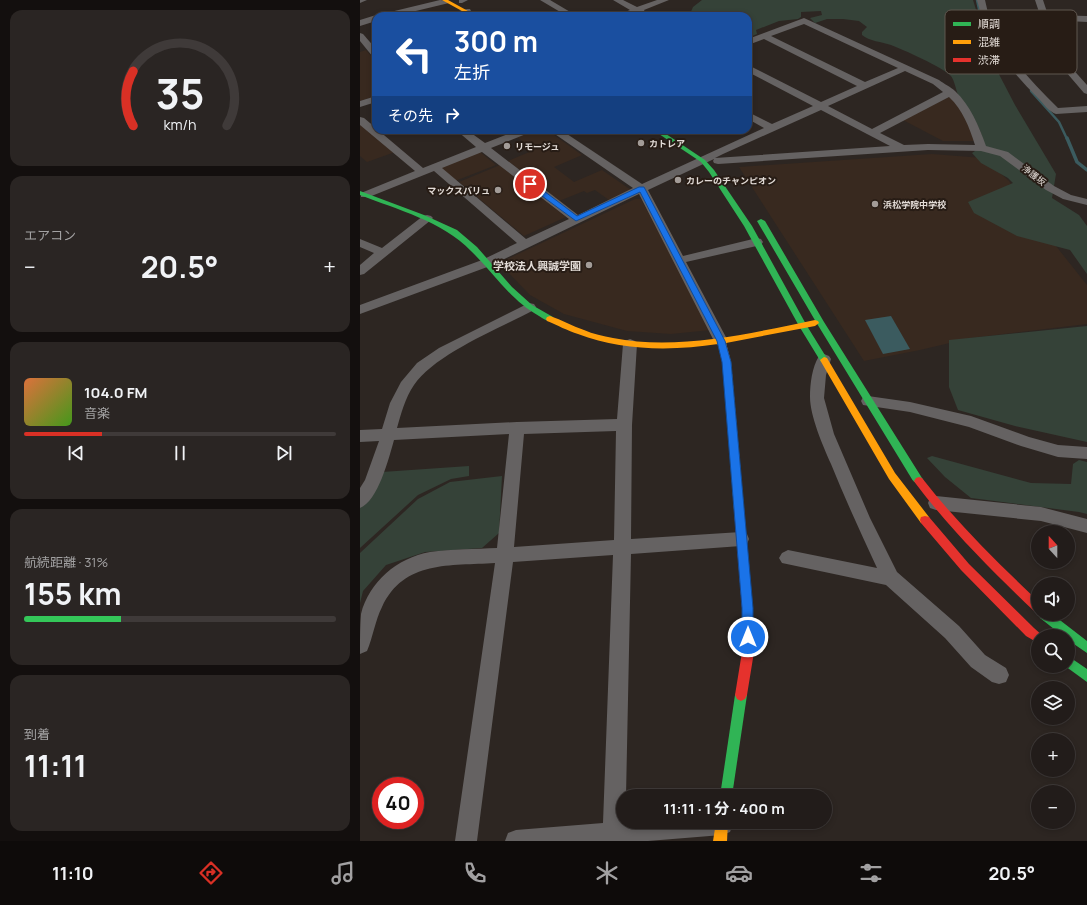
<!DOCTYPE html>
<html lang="ja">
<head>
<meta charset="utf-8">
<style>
  :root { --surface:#221c1a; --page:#2a2523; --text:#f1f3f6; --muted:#a2a1a2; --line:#3f3a39; --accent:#d93025 }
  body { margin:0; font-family:Manrope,"Noto Sans JP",sans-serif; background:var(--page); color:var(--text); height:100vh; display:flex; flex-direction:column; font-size:15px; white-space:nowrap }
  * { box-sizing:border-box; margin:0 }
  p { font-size:13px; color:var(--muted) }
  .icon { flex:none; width:22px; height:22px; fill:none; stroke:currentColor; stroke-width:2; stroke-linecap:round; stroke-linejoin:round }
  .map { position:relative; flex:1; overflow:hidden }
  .side { display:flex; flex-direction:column; gap:10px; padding:10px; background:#130f0e; width:360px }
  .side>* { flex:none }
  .guide { position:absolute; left:12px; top:12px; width:380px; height:122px; border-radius:12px; box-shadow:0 2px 6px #0003,0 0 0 1px var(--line); background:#1a4fa0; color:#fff; overflow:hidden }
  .needle { width:26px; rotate:339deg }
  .buttons { position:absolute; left:671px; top:525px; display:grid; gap:8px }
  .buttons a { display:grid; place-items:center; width:44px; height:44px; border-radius:50%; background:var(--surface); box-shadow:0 2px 6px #0003,0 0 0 1px var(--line); font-size:20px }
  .speed { position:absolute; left:12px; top:777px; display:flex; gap:8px; font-size:20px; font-weight:700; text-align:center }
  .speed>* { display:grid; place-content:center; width:52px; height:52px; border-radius:50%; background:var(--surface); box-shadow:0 2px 6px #0003,0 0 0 1px var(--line); line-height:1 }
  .speed .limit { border:6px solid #d22; background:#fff; color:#111 }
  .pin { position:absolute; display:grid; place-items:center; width:34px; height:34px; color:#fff; margin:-17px; border:2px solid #fff; border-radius:50%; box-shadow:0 1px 4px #0007 }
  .me { position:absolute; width:44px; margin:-22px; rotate:0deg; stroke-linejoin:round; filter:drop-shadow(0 0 3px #0008) }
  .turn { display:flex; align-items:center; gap:14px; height:84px; padding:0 16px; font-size:18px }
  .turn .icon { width:52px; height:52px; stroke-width:2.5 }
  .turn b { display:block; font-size:28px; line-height:34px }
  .then { display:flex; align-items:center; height:38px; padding:0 16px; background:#0003; gap:8px; font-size:15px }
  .big { font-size:30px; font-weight:700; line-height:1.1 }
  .side .tile { flex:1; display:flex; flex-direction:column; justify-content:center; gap:6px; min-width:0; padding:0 14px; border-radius:12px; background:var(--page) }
  .side .dial { align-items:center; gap:0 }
  .dial svg { height:104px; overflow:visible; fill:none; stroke:var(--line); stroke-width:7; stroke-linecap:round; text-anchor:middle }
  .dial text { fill:var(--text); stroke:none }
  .song { display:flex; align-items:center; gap:12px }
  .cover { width:48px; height:48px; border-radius:6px; background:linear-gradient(135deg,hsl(20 70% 55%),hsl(100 70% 35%)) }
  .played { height:4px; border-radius:2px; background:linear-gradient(90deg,var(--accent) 25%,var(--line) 25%) }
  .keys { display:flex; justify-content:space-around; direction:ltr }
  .heat { display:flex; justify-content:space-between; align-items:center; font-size:22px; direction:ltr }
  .charge { height:6px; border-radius:3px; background:linear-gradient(90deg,#34c759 31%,var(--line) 0) }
  .trip { position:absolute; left:256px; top:789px; width:216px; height:40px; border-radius:20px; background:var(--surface); box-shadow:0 2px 6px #0003,0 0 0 1px var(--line); font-weight:700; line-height:40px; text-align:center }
  .tabs { display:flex; height:64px; justify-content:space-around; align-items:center; background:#0e0b0a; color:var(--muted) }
  .tabs .icon { width:28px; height:28px }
  .tabs .current { color:var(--accent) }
  .tabs b { font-size:18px; color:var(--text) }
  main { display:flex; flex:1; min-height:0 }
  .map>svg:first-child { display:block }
  .built { fill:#38291f }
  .green { fill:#354238 }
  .water { fill:#3b5b5f }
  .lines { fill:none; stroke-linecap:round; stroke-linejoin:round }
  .stream-far1 { stroke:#3b5b5f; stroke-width:2.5 }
  .stream { stroke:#3b5b5f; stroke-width:3.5 }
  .street { fill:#656262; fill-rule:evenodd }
  .fast { fill:#30b455; fill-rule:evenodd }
  .slow { fill:#ff9f0a; fill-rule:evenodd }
  .jam { fill:#e5322d; fill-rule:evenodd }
  .route { fill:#1a73e8; stroke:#114b97 }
  .poi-dot { fill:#a39c98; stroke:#271c15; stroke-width:1.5 }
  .labels { text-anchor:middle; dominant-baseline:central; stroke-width:4; stroke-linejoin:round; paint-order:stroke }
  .far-poi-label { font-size:9px; font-weight:bold; fill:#e3dcd7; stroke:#271c15; text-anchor:start }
  .far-street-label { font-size:9px; fill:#e3dcd7; stroke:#271c15 }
  .poi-label { font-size:11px; font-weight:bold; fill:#e3dcd7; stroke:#271c15; text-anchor:end }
  .key { fill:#271c15; stroke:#5f564f; stroke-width:1 }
  .key-label { font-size:11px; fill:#e3dcd7 }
</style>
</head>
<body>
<main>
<section class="side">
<div class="tile dial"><svg viewBox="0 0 100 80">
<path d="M14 69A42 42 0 1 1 86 69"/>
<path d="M14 69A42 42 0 0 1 14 27" stroke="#d93025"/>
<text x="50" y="56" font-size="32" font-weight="700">35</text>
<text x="50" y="72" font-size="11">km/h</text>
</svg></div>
<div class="tile"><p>エアコン</p>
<div class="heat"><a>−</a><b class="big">20.5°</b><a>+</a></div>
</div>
<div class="tile">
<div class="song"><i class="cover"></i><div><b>104.0 FM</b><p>音楽</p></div></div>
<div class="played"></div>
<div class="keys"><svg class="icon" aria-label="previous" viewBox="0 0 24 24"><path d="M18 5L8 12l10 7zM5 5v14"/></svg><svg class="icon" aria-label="pause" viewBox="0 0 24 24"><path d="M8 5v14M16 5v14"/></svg><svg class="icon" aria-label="next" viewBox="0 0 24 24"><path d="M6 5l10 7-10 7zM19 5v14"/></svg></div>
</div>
<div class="tile"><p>航続距離 · 31%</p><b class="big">155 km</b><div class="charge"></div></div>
<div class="tile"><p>到着</p><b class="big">11:11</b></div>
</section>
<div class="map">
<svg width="727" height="841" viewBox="0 0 727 841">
  <rect width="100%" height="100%" fill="#2d2622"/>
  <g class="built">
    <polygon points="6,50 16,62 16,96 0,101 0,52"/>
    <polygon points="591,96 602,107 614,141 583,141 543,120"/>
    <polygon points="0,122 35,152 7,162 0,156"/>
    <polygon points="176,130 187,130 222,155 194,167 214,182 242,170 271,190 249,200 235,190 227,193 224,191 199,201 148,161 174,150 157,137"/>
    <polygon points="120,152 136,165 95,181 80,167"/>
    <polygon points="572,154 623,158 649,181 680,226 727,285 727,324 611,338 560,350 504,361 379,167"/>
    <polygon points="140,165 206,217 164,236 99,182"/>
    <polygon points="275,199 281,199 351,330 311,334 267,331 204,314 170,295 139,263"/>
  </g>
  <g class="green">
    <path d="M342 0H613L631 59 655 105 696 174 692 198 719 215 727 226V274L710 250 657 236 614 213 608 202 653 183 648 178 621 163 612 153 624 145C621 125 611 115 600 99 596 92 595 81 591 76 584 68 542 49 531 45 522 42 509 41 502 35V32L507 27 499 21 483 19H467L455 23 450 18 462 15 461 11 441 12V17L438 19 419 21 396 30 397 34 388 38V16H329L333 7Z"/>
    <polygon points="727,326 727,442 655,426 598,410 589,387 589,340"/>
    <polygon points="572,456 671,483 711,484 713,464 719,460 727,462 727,514 719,512 611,498 585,477 567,458"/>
    <polygon points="109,466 109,476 91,479 58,495 0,548 0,507 22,472"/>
    <polygon points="142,476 139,533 122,548 65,552 26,565 3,591 0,603 0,553 58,499 90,482"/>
  </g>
  <polygon class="water" points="531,316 550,349 523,354 505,320"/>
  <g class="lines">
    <g class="stream-far1">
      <path d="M617 0C622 27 634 48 651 69"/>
      <polyline points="671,91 699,122 707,139"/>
    </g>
    <polyline class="stream" points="707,138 717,162 727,170"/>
    <g class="street">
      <polygon points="0,0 7,0 0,3"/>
      <polygon points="80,0 90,1 89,3 35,16 21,16 22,14"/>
      <polygon points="99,0 108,0 102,3 99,3"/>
      <polygon points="180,0 190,0 217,16 207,16"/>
      <polygon points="253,0 263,0 277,7 297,0 309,0 284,10 285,12 284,14 276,13 267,16 255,16 270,10"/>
      <path d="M617 0H625L628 13 680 15 675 0H683L688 15 727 16V22L688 20 685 26 684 37 727 85V94L724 93 676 37 677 26 680 20 630 18C644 54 671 81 698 108L727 106V112L696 114C689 112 683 103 678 98 648 68 627 42 617 0Z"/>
      <path d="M107 9H110L111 11C104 17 95 16 86 16L87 14Z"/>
      <polygon points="16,15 18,16 16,16 16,21 0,26 0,20"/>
      <path d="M444 18 579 80C584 84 591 87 595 91 610 105 619 126 626 146L648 152 694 186 711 195 727 199V205L703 199 686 190 640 156 621 151 568 150 358 164 354 163 353 161 354 159 288 190 323 256 397 238 401 239 403 242 401 245 326 262 368 341 366 344 361 346 356 344 354 341 279 194 130 266 0 314V305L122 260 157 243 74 171 9 197H1V193L55 171 0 125V117L4 118 16 128V130H18L63 168 116 147 96 130H107L125 143 158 130H172L171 132 131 148 218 215 273 188 189 130H201L282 184 404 128 388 119V112L412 124 453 106 388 72V65L461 102 497 86 404 39 388 45V39ZM444 24 538 68 505 82 411 36ZM545 71 573 84 583 92 512 129 468 106ZM589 97C603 110 609 127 615 145L568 144 544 145 520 133ZM461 110 530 146 355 158 363 154ZM122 152 209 219 166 239 82 168Z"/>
      <polygon points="0,33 3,34 16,49 16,58 13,57 0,41"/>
      <polygon points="16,96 16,102 0,107 0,101"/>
      <polygon points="67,215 71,216 73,218 71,220 4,274 0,275 0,265 14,253 0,247 0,239 22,248 63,216"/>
      <path d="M169 303 174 304 176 307 174 310C140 328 75 354 54 385 45 398 41 414 37 428L157 422 257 419 263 344 265 341 270 339 275 341 277 344 272 425 271 539 381 532 387 534 389 539 387 544 381 546 271 554 266 796H263V822H372L373 824 370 832 362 835 288 841H145L148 833 156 830 243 823 253 555 153 562 117 841H95L135 563C90 566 44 560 22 607 15 621 13 637 7 651L0 654C0 642 0 626 1 614 9 582 37 558 70 552 92 549 115 549 137 548L149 434 34 440C29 458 18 501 0 508V488L5 480 19 441 0 442V430L22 429 30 403 41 382 57 363 79 348ZM256 431 254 540 154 547 164 434Z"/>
      <path d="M464 354 469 356 471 359 466 375 464 398 474 434 510 518 537 572 599 626 625 655 646 668 649 675 646 682 639 684 632 682 611 667 585 638 526 585 422 563 419 558 422 553 428 550 517 568C501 533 485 499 471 464 463 446 450 416 450 397 450 384 452 367 459 356Z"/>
      <polygon points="508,396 550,402 611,416 669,437 698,445 727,447 727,459 698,457 661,446 609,427 550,412 503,405 501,401 503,397"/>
      <polygon points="576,496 681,507 727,519 727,533 681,521 576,510 570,508 568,503 570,498"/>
    </g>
    <g class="fast">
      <polygon points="293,130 300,130 345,160 354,170 392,226 447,326 468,360 467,362 461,362 439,326 384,226 349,172 341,162"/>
      <path d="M0 191 64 215 97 230 117 247 152 287 172 305 193 317 194 319 193 321C187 322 184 319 179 316 150 300 134 273 111 251 82 221 38 210 0 195Z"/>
      <path d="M401 219 405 221 464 322 562 478 564 481 562 484C554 486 551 477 547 471L456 322 397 221Z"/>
      <polygon points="679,614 692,614 727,641 727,653 708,640 708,636 703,636 680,618"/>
      <polygon points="708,656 727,669 727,682 705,666 708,666"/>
      <polygon points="381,689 385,691 387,695 372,796 360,796 375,695 377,691"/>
    </g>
    <g class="slow">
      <polygon points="82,0 88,0 117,16 111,16"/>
      <path d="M190 316C202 320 212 326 224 330 233 334 243 336 253 338 318 351 391 333 455 320L458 321 459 323 455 326 366 343 371 362 384 510 382 513 379 514 376 513 374 510 363 362 358 344C313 351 261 351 218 334 208 331 197 325 187 321L186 319 187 317Z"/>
      <polygon points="464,357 467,358 535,473 569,517 570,520 569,523 565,524 561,523 529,479 460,360"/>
      <polygon points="356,822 368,822 367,841 353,841"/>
    </g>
    <g class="jam">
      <path d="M559 477 562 478C597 523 637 562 678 601V613L674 611C632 571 591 530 556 484L554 481 556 478Z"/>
      <polygon points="379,506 382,507 384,510 392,608 394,652 387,695 385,699 381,701 377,699 375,695 382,652 382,608 374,510 376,507"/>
      <polygon points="565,516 569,517 609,564 674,628 683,636 678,636 678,643 666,636 601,570 561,523 560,520 561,517"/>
    </g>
  </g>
  <polygon class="route" points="167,182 172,182 217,216 279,187 284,187 365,341 371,362 393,608 393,637 392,641 388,643 384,641 382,637 382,608 362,362 357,341 280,192 216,221 167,185"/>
  <g class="poi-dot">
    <circle cx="281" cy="143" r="4"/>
    <circle cx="147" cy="146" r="4"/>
    <circle cx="318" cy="180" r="4"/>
    <circle cx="138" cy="190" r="4"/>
    <circle cx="515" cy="204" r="4"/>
    <circle cx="229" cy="265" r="4"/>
  </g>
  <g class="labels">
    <g class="far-poi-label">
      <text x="289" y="143">カトレア</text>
      <text x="155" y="146">リモージュ</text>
      <text x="326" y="180">カレーのチャンピオン</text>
      <text x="130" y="190" text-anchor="end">マックスバリュ</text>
      <text x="523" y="204">浜松学院中学校</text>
    </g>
    <g class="far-street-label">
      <text transform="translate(674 175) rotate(38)">浄護坂</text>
    </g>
    <g class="poi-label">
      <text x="221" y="265">学校法人興誠学園</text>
    </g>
  </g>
  <rect x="585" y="10" width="132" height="64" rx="6" class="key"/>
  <rect x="593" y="22" width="18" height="4" fill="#30b455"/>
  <rect x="593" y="40" width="18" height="4" fill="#ff9f0a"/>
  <rect x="593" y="58" width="18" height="4" fill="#e5322d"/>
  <g class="key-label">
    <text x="618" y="28">順調</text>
    <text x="618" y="46">混雑</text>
    <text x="618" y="64">渋滞</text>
  </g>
</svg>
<div class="buttons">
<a><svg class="needle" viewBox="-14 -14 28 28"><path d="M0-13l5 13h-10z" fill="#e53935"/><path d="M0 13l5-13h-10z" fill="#a2a1a2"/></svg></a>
<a><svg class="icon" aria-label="sound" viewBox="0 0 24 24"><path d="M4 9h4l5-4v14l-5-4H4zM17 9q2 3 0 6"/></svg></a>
<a><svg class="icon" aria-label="search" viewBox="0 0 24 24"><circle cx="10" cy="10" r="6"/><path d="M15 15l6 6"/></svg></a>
<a><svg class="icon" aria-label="layers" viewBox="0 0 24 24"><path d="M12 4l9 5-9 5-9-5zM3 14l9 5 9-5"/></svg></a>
<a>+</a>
<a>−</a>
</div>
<div class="speed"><div class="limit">40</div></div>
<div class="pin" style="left:170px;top:184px;background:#d93025"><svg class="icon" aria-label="arrive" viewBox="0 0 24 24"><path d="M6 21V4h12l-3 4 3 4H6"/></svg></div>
<svg class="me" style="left:388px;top:637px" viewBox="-20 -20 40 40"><circle r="17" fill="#1a73e8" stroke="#fff" stroke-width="3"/><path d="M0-11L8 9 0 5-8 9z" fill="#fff"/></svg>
<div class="trip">11:11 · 1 分 · 400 m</div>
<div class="guide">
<div class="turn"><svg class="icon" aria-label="left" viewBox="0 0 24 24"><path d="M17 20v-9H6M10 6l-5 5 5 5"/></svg><div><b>300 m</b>左折</div></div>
<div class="then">その先<svg class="icon" aria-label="right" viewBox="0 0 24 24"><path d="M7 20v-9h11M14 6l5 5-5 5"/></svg></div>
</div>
</div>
</main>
<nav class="tabs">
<b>11:10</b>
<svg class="icon current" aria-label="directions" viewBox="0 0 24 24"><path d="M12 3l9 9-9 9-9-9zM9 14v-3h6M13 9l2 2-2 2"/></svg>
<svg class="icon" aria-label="music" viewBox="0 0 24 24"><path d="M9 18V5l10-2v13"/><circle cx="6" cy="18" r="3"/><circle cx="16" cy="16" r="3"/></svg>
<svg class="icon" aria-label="phone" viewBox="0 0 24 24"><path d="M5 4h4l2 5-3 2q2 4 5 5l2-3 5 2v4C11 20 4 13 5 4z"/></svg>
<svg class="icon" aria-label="climate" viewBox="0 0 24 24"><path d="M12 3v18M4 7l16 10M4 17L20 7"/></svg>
<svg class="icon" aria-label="car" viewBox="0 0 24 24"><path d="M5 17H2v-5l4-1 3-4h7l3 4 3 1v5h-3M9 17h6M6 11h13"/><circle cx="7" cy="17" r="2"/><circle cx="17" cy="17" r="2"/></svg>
<svg class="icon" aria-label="filters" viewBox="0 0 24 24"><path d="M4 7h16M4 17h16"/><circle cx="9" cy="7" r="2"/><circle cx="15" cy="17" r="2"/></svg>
<b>20.5°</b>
</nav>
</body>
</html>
